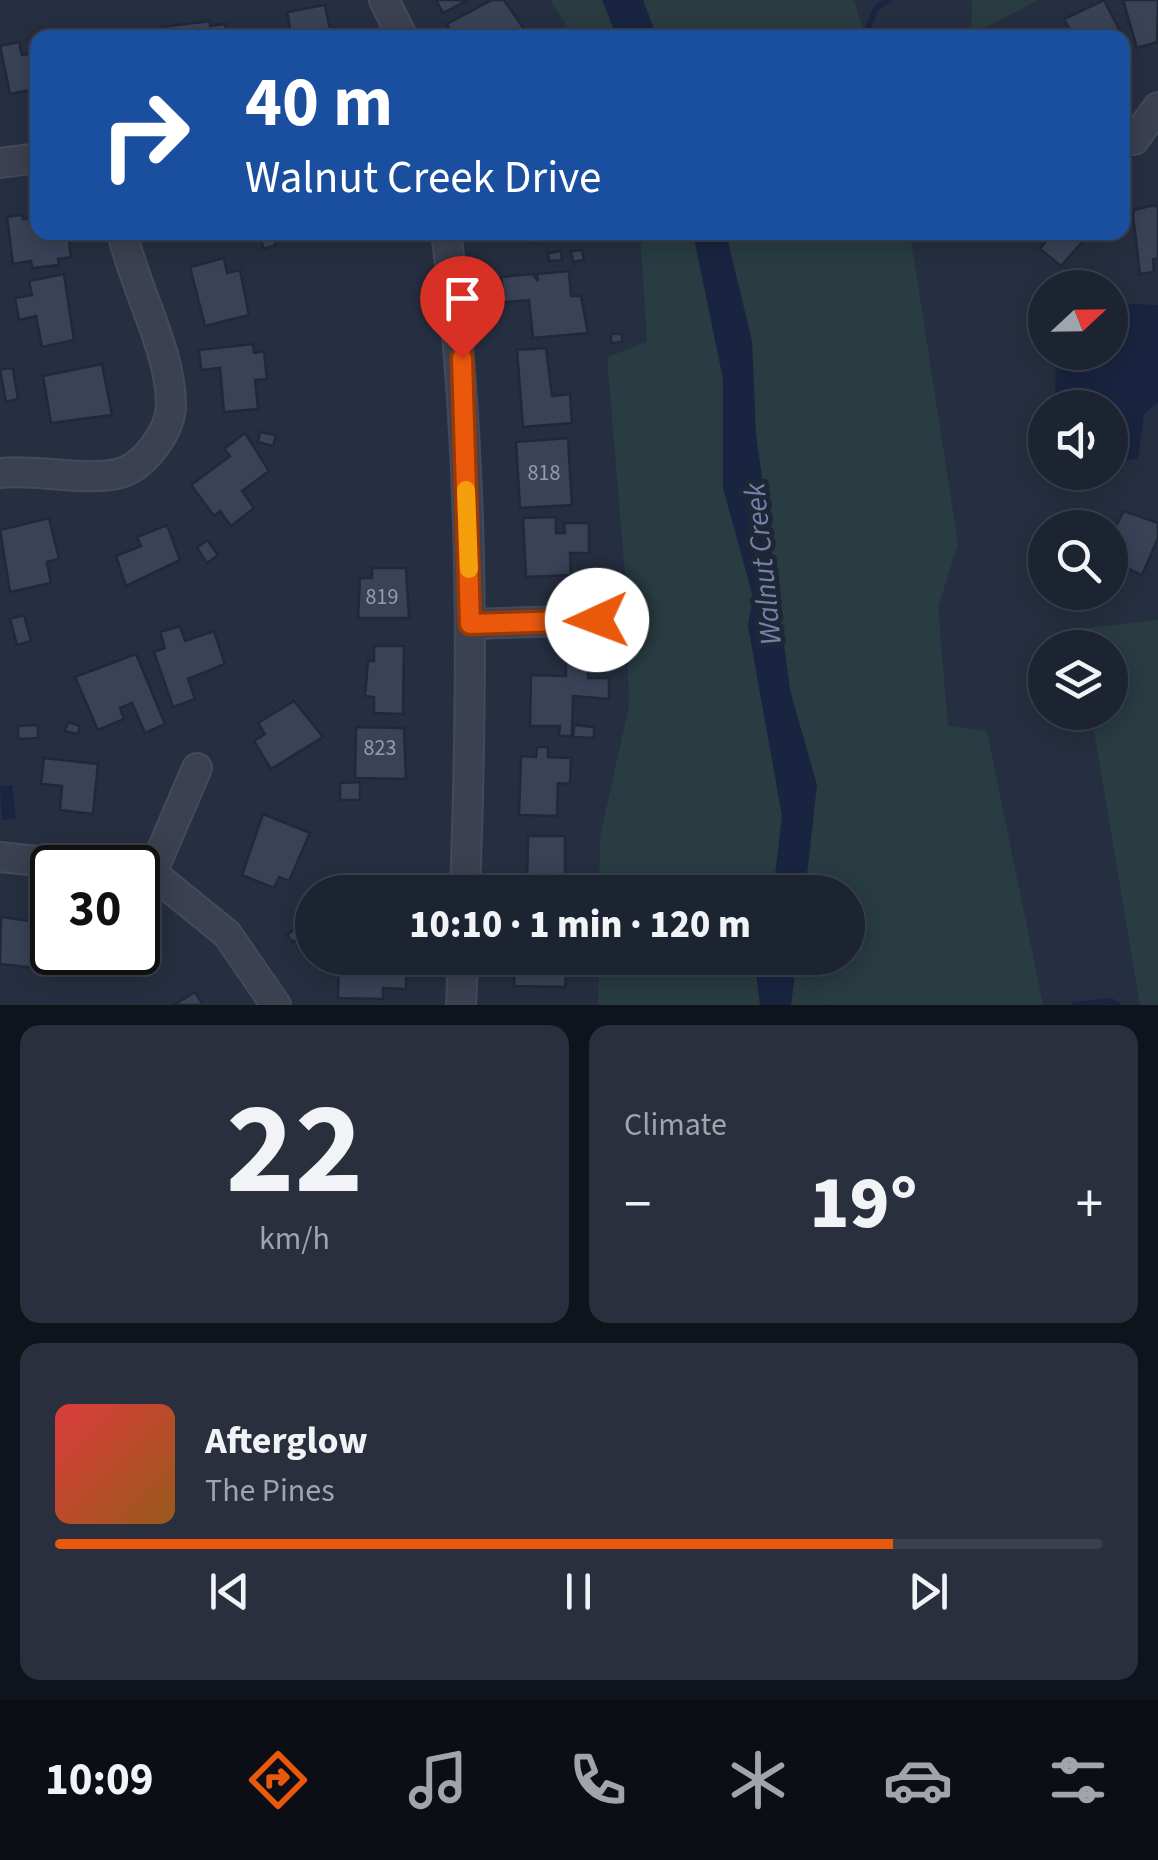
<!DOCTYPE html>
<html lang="en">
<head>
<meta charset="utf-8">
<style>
  :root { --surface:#1c2331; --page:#292f3d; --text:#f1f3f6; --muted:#a0a4ab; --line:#3a404d; --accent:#ea580c }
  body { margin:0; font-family:"Source Sans 3",sans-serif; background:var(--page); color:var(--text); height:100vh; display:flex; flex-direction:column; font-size:38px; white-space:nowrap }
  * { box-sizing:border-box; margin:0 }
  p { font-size:32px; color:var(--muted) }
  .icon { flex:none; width:55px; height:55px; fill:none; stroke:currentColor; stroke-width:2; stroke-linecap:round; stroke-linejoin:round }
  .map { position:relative; height:1005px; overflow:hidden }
  .sheet { display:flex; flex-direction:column; gap:20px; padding:20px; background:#0f131b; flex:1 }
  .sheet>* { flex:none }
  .banner { position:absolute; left:30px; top:30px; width:1100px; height:210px; border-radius:20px; box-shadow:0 5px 25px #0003,0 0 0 2px var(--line); background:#1a4fa0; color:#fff; overflow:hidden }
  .needle { width:65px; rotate:68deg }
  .tools { position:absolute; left:1028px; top:270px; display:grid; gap:20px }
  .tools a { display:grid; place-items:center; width:100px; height:100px; border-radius:50%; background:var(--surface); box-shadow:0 5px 25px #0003,0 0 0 2px var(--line); font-size:50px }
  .speed { position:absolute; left:30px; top:845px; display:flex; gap:20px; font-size:50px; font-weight:700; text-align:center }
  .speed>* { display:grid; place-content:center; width:130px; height:130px; border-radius:50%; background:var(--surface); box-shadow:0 5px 25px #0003,0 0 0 2px var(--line); line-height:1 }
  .speed .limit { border:5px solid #111; border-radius:15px; background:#fff; color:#111 }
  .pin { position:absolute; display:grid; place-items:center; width:85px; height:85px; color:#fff; margin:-102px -42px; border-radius:50% 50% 50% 0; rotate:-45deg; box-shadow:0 0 10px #0007 }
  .pin .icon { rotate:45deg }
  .me { position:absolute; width:110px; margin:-55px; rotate:268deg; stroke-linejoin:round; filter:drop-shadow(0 0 8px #0008) }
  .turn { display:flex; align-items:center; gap:35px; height:210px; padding:0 50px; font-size:45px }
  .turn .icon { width:130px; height:130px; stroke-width:2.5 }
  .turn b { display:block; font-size:70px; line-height:85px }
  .big { font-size:75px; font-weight:800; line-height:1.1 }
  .sheet .card { flex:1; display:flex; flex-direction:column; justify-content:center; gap:15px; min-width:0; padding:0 35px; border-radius:20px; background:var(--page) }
  .sheet .dial { align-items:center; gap:0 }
  .dial b { font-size:130px; line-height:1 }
  .song { display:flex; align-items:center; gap:30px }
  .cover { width:120px; height:120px; border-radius:15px; background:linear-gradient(135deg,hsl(0 70% 55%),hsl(30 70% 35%)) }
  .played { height:10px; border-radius:5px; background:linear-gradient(90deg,var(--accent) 80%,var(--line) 80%) }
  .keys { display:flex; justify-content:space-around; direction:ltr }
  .heat { display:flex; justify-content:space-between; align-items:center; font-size:55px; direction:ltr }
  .sheet .tiles { flex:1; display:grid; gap:20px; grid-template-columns:1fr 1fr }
  .card:last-child { grid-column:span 2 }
  .trip { position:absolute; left:295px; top:875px; width:570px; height:100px; border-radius:50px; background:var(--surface); box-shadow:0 5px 25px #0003,0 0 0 2px var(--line); font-weight:800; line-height:100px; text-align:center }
  .menu { display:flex; height:160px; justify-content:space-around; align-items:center; background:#0b0e14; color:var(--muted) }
  .menu .icon { width:70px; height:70px }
  .menu .active { color:var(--accent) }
  .menu b { font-size:45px; color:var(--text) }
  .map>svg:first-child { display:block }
  .green { fill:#283c42 }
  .water { fill:#192440 }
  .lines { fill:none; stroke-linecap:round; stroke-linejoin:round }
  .stream { stroke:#192440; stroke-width:6 }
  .building { fill:#394257; stroke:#212838; stroke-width:2.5 }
  .minor-casing { stroke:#444a5a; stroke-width:32 }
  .minor { stroke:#3b4151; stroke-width:28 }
  .route-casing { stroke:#983908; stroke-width:25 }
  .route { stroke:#ea580c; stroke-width:18 }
  .slow { stroke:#f59e0b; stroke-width:18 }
  .labels { text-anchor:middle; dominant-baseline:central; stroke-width:10; stroke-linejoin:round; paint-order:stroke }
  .number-label { font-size:22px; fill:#969cac }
  .water-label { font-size:30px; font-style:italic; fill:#7183a9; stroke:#1f2636 }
</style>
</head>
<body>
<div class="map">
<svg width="1158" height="1005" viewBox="0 0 1158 1005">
  <rect width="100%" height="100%" fill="#262f41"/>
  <g class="green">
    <polygon points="550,0 854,0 865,37 574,37"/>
    <polygon points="972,0 1038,0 971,35"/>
    <polygon points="640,233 910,233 958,544 938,607 948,726 987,731 1043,1005 598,1005 599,958 848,958 848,892 599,892 600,837 629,706 625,574 607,357 647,342"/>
    <polygon points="1158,620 1158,1005 1140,1005 1091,713 1110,712 1110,648 1080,647 1077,629"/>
  </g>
  <g class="water">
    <polygon points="602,0 643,0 657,37 617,37"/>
    <polygon points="693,233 726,233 752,341 756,434 790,690 817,785 805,892 773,892 782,816 748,626 753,597 723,488 723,379"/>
    <polygon points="1110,303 1158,305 1158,403 1144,414 1138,459 1110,461 1110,408 1055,407 1056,353 1110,352"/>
    <polygon points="12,785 16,818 2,820 0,786"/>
    <polygon points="760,958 797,958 791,1005 760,1005 756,973"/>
  </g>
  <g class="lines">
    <g class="stream">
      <polyline points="864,38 876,8 889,0"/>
      <polyline points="1075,1005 1111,1001 1118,1005"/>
    </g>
  </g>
  <g class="building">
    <polygon points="436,0 468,0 443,13"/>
    <polygon points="492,0 504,0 530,38 454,38 447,24"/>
    <polygon points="1104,0 1127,45 1130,55 1122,59 1122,38 1074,38 1064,19"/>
    <polygon points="1123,0 1158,0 1157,42 1137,48"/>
    <polygon points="325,5 330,29 335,28 337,38 292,38 287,12"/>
    <polygon points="210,21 210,26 225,24 227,38 163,38 162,27"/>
    <polygon points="19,42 22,55 38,52 38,82 32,83 34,89 10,94 0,46"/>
    <polygon points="1150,206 1158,206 1158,259 1153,259 1154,272 1140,274 1133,216 1134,210"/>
    <polygon points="22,215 23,219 38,217 38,232 68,232 71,257 58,259 59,265 32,268 31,261 13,264 7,217"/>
    <polygon points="531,232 551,232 552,240 532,242"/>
    <polygon points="1047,232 1091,232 1061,266 1040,249 1051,235"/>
    <polygon points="272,234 276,245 264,249 260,238"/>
    <polygon points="582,250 584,260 573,262 571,251"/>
    <polygon points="561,251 562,260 549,261 548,253"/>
    <polygon points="224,258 227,273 240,270 249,315 205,326 190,267"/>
    <polygon points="569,271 571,296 581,296 588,333 533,338 529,300 504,302 501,277 533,274 538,281 537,274"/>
    <polygon points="64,274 74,340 42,347 36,316 19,320 15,298 32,295 29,281"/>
    <polygon points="611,334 622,334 622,342 611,343"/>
    <polygon points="253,344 254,353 264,351 267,379 255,380 258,409 224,412 220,368 201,370 199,350"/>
    <polygon points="546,348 552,396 570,394 572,423 523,427 517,350"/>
    <polygon points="102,364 112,415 51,423 43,376"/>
    <polygon points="8,368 13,369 18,399 6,402 0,370"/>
    <polygon points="260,432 276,435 273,446 258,442"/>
    <polygon points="245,433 269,471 242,491 254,508 231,526 220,511 214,516 191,485 230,456 224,449"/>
    <polygon points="568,438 572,505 520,508 516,442"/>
    <polygon points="1124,511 1158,523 1158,538 1142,575 1110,561 1110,537"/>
    <polygon points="556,517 556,533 565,533 564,523 589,523 589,553 570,553 571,575 526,577 523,518"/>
    <polygon points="49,518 59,559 47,562 51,583 10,592 0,530"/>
    <polygon points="167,525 180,560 126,586 116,556 141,546 137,537"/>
    <polygon points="207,540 218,555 207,563 197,548"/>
    <polygon points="372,568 406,568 409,618 358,618 360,578 372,578"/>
    <polygon points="24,615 31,641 17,645 10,619"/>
    <polygon points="180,626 185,641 214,631 225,664 188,679 195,699 173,707 154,652 165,648 160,632"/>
    <polygon points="374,646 404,646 403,714 374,713 374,697 365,696 368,661 374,661"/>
    <polygon points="136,654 165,724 145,733 132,703 120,708 124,719 98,730 75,677"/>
    <polygon points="566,656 589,657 588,678 609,678 609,699 573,696 572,736 559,736 560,726 530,726 531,675 566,676"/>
    <polygon points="294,701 323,737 271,769 254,741 265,734 258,723"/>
    <polygon points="68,722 80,726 78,734 65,731"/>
    <polygon points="38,725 38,738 18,739 18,726"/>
    <polygon points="574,725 594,727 594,738 573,737"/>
    <polygon points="356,727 404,728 406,779 355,778"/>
    <polygon points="537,747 548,747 548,757 571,758 570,784 558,783 557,816 519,815 521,756 536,757"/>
    <polygon points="44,758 98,764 93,814 60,810 62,786 41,784"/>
    <polygon points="360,782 360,800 340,800 340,783"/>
    <polygon points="263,814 310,833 289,881 279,877 274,888 242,875"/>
    <polygon points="528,836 565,836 565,875 553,874 553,888 558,888 558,892 518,892 518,885 527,885"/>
    <polygon points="350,881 371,883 371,892 350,892"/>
    <polygon points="1,917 52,924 52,952 61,952 60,959 52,958 46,969 0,964"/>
    <polygon points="298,926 304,934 293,942 287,935"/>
    <polygon points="138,931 138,965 128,964 127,973 75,970 77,952 138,952"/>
    <polygon points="380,958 406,958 406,989 383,988 383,999 338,998 339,959"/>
    <polygon points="520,958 563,958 553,958 552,970 566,970 565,987 514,986 515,966 520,966"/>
    <polygon points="195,992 203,1005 174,1005"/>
  </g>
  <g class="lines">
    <g class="minor-casing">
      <g id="minor">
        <polyline points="384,0 403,38"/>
        <polyline points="1134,140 1158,107"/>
        <polyline points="0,163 38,158"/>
        <path d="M446 232C474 451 473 673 465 892"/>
        <path d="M0 473C38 469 80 481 117 474 144 468 171 431 171 404 171 351 134 286 122 232"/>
        <polyline points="470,624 597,620"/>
        <polyline points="0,857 102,868"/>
        <polyline points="138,871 152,873 227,934 276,1005"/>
        <polyline points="152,873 197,768"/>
        <polyline points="461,1005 463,958"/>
      </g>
    </g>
    <use href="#minor" class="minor"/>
  </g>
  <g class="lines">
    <g class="route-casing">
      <polyline id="route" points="462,358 470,624 597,620"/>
    </g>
    <use href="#route" class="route"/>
    <polyline class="slow" points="466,490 469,569"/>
  </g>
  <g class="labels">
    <g class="number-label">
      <text x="544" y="473">818</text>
      <text x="382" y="597">819</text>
      <text x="380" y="748">823</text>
    </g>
    <g class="water-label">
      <text transform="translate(763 564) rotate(-96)">Walnut Creek</text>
    </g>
  </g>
</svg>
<div class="tools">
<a><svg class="needle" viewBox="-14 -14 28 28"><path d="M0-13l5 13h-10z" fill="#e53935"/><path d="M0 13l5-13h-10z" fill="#a0a4ab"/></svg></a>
<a><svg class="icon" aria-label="sound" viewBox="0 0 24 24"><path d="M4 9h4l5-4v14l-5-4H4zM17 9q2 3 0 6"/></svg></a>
<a><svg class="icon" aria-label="search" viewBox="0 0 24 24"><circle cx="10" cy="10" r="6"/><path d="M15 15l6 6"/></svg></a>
<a><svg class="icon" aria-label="layers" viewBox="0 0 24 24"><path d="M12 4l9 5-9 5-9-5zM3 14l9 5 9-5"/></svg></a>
</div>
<div class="speed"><div class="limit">30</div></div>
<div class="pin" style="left:462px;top:358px;background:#d93025"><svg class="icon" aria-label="arrive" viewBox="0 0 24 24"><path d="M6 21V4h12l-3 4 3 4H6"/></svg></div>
<svg class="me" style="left:597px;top:620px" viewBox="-20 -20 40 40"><circle r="19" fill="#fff"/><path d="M0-13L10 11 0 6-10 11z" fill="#ea580c"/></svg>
<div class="trip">10:10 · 1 min · 120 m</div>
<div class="banner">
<div class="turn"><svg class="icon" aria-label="right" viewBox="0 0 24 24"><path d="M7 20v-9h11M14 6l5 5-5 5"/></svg><div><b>40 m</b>Walnut Creek Drive</div></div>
</div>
</div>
<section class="sheet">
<div class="tiles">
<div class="card dial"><b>22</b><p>km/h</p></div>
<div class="card"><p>Climate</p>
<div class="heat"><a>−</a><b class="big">19°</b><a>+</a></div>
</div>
<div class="card">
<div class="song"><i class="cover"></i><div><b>Afterglow</b><p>The Pines</p></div></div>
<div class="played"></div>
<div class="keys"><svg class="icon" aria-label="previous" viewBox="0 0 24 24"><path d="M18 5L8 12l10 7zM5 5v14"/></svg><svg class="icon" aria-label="pause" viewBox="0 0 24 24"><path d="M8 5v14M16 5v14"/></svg><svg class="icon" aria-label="next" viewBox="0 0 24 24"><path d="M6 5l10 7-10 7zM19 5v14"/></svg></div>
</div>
</div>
</section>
<nav class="menu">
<b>10:09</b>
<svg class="icon active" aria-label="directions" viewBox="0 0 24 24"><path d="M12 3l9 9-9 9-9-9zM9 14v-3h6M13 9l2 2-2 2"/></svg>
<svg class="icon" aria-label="music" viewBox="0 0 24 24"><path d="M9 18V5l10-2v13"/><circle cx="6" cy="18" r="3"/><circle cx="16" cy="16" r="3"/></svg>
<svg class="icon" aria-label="phone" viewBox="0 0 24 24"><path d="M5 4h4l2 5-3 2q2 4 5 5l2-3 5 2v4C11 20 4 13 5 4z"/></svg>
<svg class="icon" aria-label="climate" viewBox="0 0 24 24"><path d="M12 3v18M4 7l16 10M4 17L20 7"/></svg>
<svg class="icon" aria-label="car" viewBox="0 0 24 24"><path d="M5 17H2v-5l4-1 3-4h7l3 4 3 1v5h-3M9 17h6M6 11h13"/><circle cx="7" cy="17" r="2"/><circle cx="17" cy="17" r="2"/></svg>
<svg class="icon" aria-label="filters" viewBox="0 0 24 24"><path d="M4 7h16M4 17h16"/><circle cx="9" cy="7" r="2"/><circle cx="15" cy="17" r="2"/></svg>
</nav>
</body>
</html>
